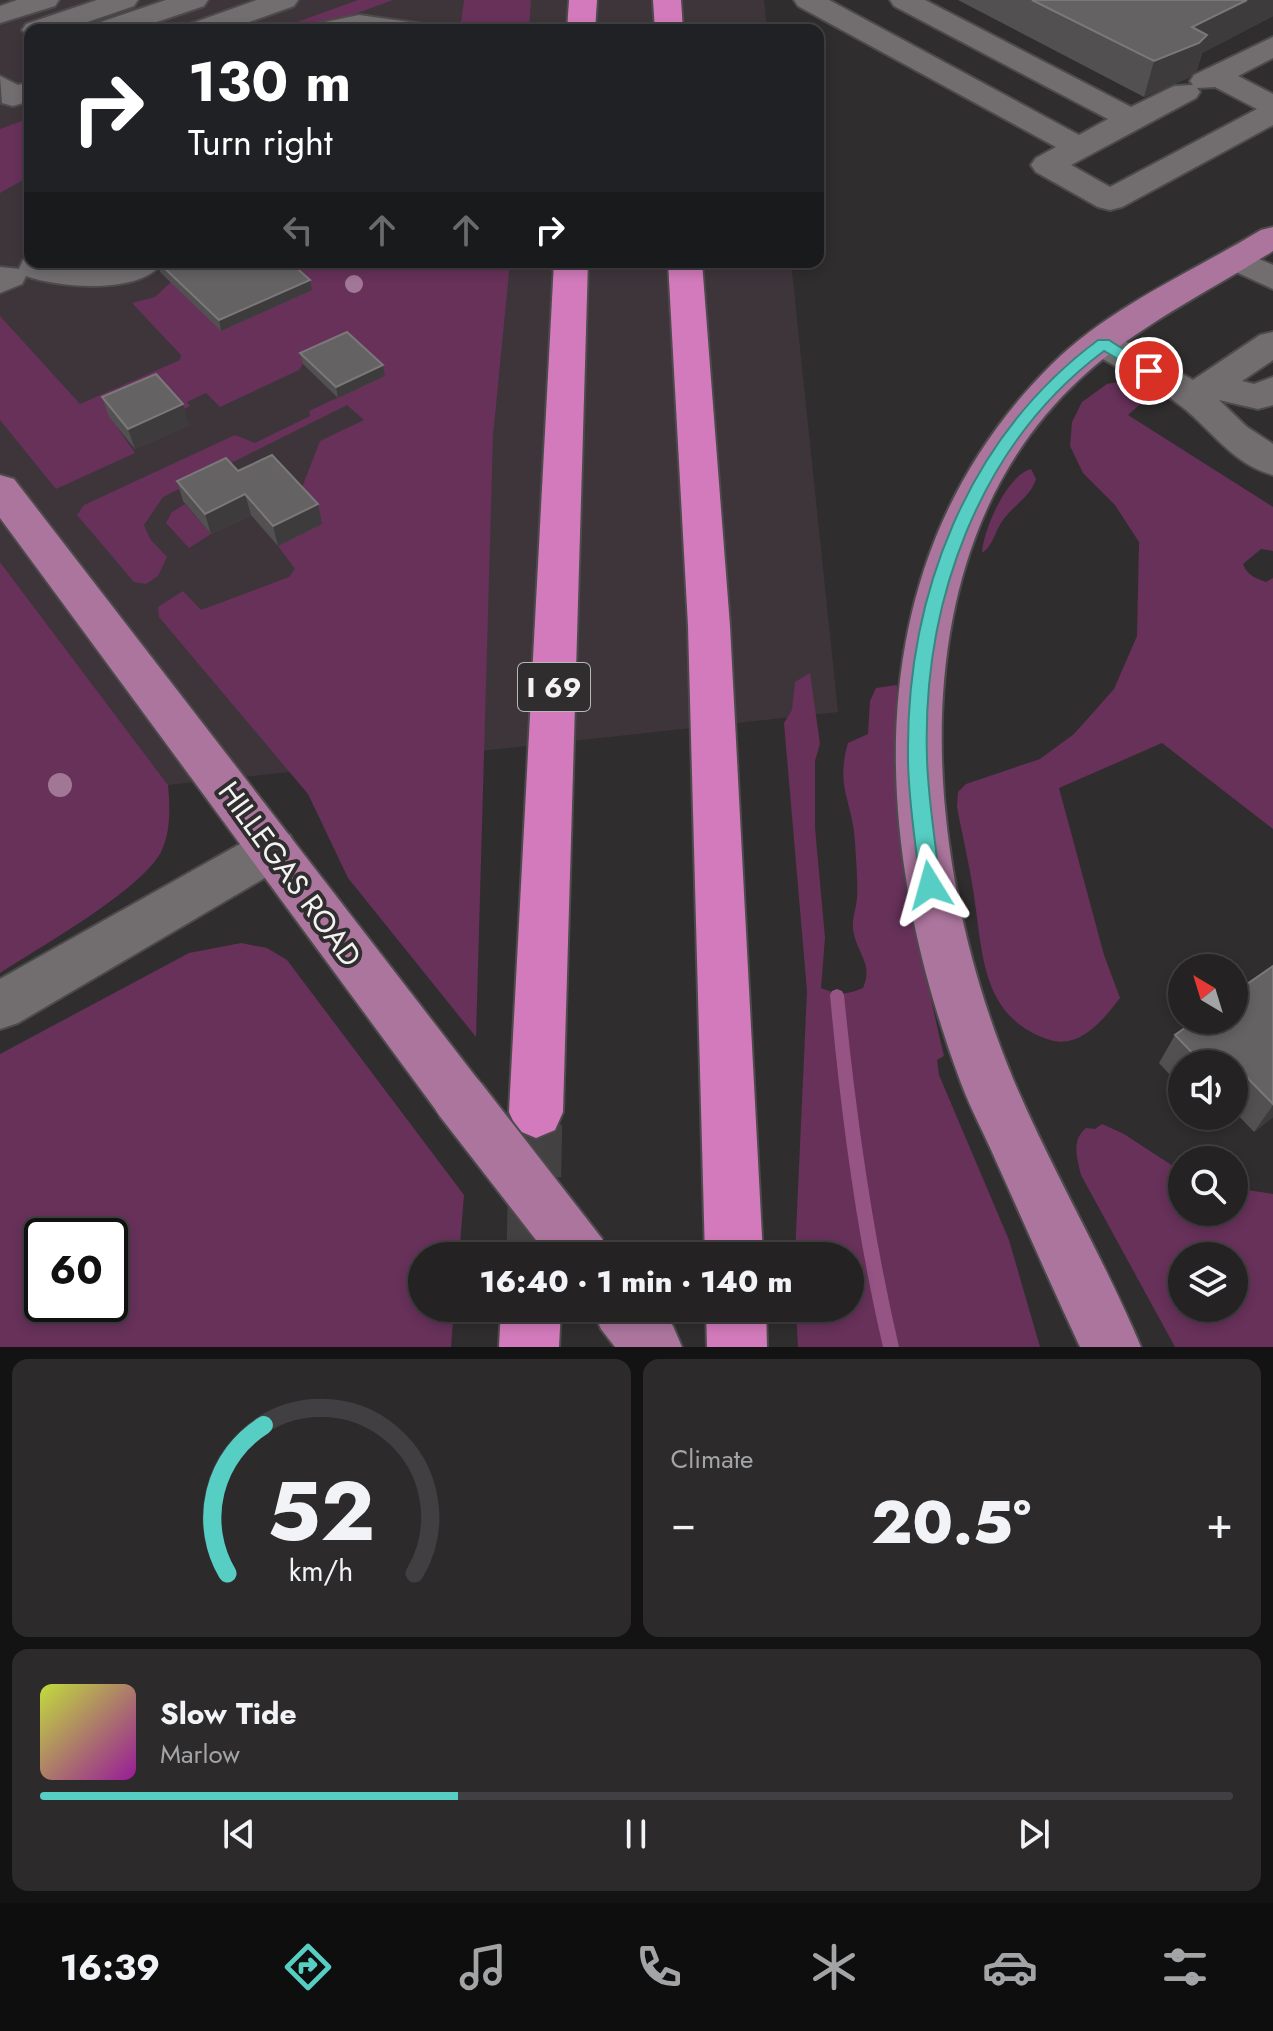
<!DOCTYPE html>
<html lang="en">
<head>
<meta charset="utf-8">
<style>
  :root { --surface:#242223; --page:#2c2a2b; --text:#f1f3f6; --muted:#a3a4a6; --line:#413f41; --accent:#56cec3 }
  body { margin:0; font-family:Jost,sans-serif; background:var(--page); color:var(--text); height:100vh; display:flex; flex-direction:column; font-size:30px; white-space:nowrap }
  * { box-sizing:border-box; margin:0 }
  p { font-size:26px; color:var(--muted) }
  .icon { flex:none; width:44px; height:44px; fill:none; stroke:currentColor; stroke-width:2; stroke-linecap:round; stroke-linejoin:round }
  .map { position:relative; height:1347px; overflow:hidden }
  .details { display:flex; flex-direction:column; gap:12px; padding:12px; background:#141313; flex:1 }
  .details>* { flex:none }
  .guide { position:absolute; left:24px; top:24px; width:800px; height:244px; border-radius:16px; box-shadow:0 4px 12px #0003,0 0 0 2px var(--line); background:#202124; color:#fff; overflow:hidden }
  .needle { width:52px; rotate:322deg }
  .tools { position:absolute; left:1168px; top:954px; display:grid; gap:16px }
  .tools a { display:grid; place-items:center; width:80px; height:80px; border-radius:50%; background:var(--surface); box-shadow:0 4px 12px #0003,0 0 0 2px var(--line); font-size:40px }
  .speed { position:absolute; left:24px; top:1218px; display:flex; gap:16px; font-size:40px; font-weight:700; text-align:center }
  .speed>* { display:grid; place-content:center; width:104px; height:104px; border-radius:50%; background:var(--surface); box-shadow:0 4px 12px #0003,0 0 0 2px var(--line); line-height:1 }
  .speed .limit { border:4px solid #111; border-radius:12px; background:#fff; color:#111 }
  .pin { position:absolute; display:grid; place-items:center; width:68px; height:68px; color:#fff; margin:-34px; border:4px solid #fff; border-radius:50%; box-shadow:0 2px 8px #0007 }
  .me { position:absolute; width:88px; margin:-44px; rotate:352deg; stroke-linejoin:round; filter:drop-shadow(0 0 6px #0008) }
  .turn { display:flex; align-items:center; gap:28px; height:168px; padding:0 32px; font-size:36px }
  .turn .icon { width:104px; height:104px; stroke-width:2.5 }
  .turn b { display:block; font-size:56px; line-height:68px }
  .lanes { display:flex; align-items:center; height:76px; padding:0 32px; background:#0003; justify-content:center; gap:40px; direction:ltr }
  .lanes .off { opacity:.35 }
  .big { font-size:60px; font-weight:800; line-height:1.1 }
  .details .tile { flex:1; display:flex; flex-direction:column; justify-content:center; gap:12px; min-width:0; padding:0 28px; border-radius:16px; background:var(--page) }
  .details .dial { align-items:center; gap:0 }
  .dial svg { height:208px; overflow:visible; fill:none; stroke:var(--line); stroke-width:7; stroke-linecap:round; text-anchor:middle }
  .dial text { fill:var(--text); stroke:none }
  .song { display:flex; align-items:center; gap:24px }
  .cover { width:96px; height:96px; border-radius:12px; background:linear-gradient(135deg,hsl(70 70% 55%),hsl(300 70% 35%)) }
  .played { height:8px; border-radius:4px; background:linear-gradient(90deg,var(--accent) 35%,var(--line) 35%) }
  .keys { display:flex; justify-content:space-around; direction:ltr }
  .heat { display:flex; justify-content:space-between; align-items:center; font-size:44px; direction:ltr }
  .details .tiles { flex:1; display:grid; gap:12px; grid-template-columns:1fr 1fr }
  .tile:last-child { grid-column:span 2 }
  .trip { position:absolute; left:408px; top:1242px; width:456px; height:80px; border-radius:40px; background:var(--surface); box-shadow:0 4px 12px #0003,0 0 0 2px var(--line); font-weight:800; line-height:80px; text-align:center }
  .dock { display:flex; height:128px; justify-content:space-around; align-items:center; background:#0e0e0e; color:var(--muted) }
  .dock .icon { width:56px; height:56px }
  .dock .on { color:var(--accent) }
  .dock b { font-size:36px; color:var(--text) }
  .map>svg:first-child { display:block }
  .built { fill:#3e353b }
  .green { fill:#67315a; fill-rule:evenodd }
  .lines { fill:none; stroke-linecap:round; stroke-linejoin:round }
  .stream { fill:#955484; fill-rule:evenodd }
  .highway-tunnel { stroke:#444143; stroke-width:53; stroke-dasharray:53 26; stroke-linecap:butt }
  .minor-casing { stroke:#4d4a4c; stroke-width:4 }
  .major-casing { stroke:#4d4a4c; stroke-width:4 }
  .highway-casing { stroke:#4d4a4c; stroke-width:4 }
  .minor { fill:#726e70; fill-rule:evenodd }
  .major { fill:#ac759d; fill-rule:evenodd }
  .highway { fill:#d27abb; fill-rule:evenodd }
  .major-bridge-casing { stroke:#4d4a4c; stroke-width:57; stroke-linecap:butt }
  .major-bridge { stroke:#ac759d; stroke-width:53 }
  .tree { fill:#a17795 }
  .wall { fill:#535052 }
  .shaded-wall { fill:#3e3b3d }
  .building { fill:#646263; stroke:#7b787a; stroke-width:2 }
  .route { fill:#56cec3; stroke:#38867f; stroke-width:2 }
  .labels { text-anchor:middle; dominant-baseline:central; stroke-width:8; stroke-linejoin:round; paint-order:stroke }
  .shield { fill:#302d2f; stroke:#b9b7b8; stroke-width:2 }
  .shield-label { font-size:28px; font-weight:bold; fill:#f4f2f3 }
  .street-label { font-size:30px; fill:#f4f2f3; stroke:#302d2f }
</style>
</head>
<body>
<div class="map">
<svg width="1273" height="1347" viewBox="0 0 1273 1347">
  <rect width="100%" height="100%" fill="#302d2f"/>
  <polygon class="built" points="0,0 764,0 767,30 30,30 30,262 791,262 838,712 168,785 0,562"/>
  <g class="green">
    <polygon points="358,0 393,0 310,30 275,30"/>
    <polygon points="464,0 531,0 529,30 460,30"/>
    <polygon points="30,118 30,135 22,139 30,147 30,176 0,193 0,129"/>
    <polygon points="280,262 510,262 493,436 476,1037 348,878 308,794 159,617 158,607 183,591 201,610 289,577 295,569 278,546 322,524 301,490 320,441 364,420 347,405 163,497 144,525 150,539 167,557 158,576 146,584 134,582 77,515 84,505 235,435 255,443 310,416 309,411 384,376 303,364 299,370 220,407 206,393 187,402 190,406 178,412 110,417 135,453 56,489 0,420 0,316 80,404 180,360 181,355 132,303 155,297 171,282"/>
    <path d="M1129 380 1140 386 1146 399 1128 415 1273 507V551L1261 549 1243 564C1247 575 1255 578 1266 582L1273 578V829L1162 743 1059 788 1104 955 1120 998C1103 1020 1079 1051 1047 1039 984 1017 983 959 975 903 971 871 963 839 957 807L958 792 966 784 1040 759 1074 734 1114 689 1137 636 1139 542 1115 505 1083 473 1070 446 1072 422 1082 402 1107 384Z"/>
    <path d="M1031 469 1036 479C1031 496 1014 505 1003 520 995 531 993 546 982 553 983 530 1007 475 1031 469Z"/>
    <polygon points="185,504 211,534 189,548 166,523 172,512"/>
    <path d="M0 562 168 785C170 806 171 832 161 852 140 891 40 947 0 973Z"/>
    <path d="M810 673 820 744 815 761V828L825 938 821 988C837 995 847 995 863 988 874 963 856 953 853 929 852 919 856 909 857 898 858 880 856 860 855 842 853 802 835 788 848 743L868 734 870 701 876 688 897 685C896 814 914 931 944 1056L937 1060 939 1075 1009 1240 1040 1347H798L796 1308H850V1256H795L807 991 784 723 792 710 795 682Z"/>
    <path d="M241 943 267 948 287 960 464 1195 459 1256H422V1308H454L451 1347H0V1054L189 953ZM110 1236V1304H42V1236Z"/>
    <path d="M1102 1124 1124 1134 1182 1172V1212H1234V1188L1273 1194V1347H1175L1081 1175C1077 1158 1071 1140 1086 1128L1095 1129ZM1234 1256V1308H1182V1256Z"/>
  </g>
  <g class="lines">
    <path class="stream" d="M837 989 842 991 844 995C856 1114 872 1231 899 1347H883C856 1231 841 1114 830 995L832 991Z"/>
    <polyline class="highway-tunnel" points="533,1256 536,1112"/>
    <g class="minor-casing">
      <g id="minor">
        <polygon points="17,0 59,0 55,6 0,23 0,6"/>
        <polygon points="97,0 138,0 134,6 64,30 30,30 30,37 22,30 26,24"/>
        <polygon points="166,0 208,0 204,6 133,30 91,30 95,24"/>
        <polygon points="257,0 298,0 294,6 227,30 186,30 190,24"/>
        <path d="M794 0H829L1079 135 1108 119 894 6 890 0H925L1131 107 1174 86 1193 85 1190 81 1194 75 1273 37V58L1238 76 1273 94V125L1122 207 1110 210 1098 207 1036 172 1031 165 1036 158 1056 147 798 6ZM1215 87 1257 109 1110 187 1071 165 1196 98 1200 92 1197 88Z"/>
        <polygon points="359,15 423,24 427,30 311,30 315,24"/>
        <polygon points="0,76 18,85 30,82 30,101 13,106 2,103"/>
        <polygon points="1237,250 1273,265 1273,289 1225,267 1220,260 1225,253"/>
        <path d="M30 258V262L77 267 163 262C141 295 59 288 26 276L22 284 0 293V267L19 269 23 260Z"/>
        <path d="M1273 332V360L1242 381 1254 384 1273 377V405L1258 409 1219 400 1247 427 1273 444V475C1232 464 1212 430 1181 406 1154 385 1120 369 1090 352L1085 344 1090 336 1103 333 1116 336 1193 380 1260 335Z"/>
        <polygon points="273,829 290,835 297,849 290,863 18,1023 0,1029 0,979 256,835"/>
      </g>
    </g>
    <g class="major-casing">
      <g id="major">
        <path d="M1273 227V251C1208 292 1137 326 1081 378 891 553 923 864 1014 1081 1052 1171 1103 1256 1141 1347H1080C1051 1285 1024 1223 996 1161 985 1135 971 1110 961 1083 870 839 853 562 1051 365 1109 307 1192 272 1261 230Z"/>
        <polygon points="0,475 14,479 479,1081 487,1099 479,1117 460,1125 441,1117 0,518"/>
        <polygon points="592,1308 659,1308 673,1326 682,1347 615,1347 601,1329"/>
      </g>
    </g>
    <g class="highway-casing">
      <g id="highway">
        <polygon points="569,0 597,0 595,30 567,30"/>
        <polygon points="653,0 681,0 683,30 655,30"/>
        <polygon points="554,262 588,262 563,1112 555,1130 536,1138 517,1130 509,1112"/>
        <polygon points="668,262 702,262 730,626 763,1256 705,1256 688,626"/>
        <polygon points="501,1308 561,1308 559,1347 499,1347"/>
        <polygon points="706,1308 766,1308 767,1347 707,1347"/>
      </g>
    </g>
    <use href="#minor" class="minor"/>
    <use href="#major" class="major"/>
    <use href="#highway" class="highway"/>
    <g class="major-bridge-casing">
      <polyline id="major-bridge" points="460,1099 582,1256"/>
    </g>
    <use href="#major-bridge" class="major-bridge"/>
  </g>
  <g class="tree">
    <circle cx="354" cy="284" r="9"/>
    <circle cx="60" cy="785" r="12"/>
  </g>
  <g class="wall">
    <polygon points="958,0 1273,0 1273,16 1202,53 1197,70 1188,78 1144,97"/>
    <polygon points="158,262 312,290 221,331 160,272"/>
    <polygon points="300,353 383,365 385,376 338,398 303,364"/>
    <polygon points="102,397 189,425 135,449 109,417"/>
    <polygon points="238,471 322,524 278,546 251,515 211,534 183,501 177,481"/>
    <polygon points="1273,966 1273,1117 1254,1132 1234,1111 1234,1064 1182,1064 1182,1088 1159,1063 1175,1035"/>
  </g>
  <g class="shaded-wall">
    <polygon points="1247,0 1273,0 1273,16 1202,53 1197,70 1188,78 1144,97 1154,61 1192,27"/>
    <polygon points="310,280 312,290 221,331 219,320"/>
    <polygon points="383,365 385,376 338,398 336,387"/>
    <polygon points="183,404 189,425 135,449 128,429"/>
    <polygon points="245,494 251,515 211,534 205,514"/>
    <polygon points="318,504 322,524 278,546 273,526"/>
    <polygon points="1273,1105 1273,1117 1254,1132"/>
  </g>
  <g class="building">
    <polygon points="1032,0 1247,0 1192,27 1207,35 1199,43 1154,61"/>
    <polygon points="158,262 290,262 310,280 219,320"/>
    <polygon points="347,332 383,365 336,387 300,353"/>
    <polygon points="156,374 183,404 128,429 102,397"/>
    <polygon points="272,455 318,504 273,526 245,494 205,514 177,481 226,458 238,471"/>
    <polygon points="1273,966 1273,1104 1231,1061 1227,1064 1203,1064 1175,1035 1196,1020 1234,1020 1234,993"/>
  </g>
  <path class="route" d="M1098 340H1109L1157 371 1144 374 1104 351C978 445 922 604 927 758 928 800 936 843 940 885L930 894 920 885C916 843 908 800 908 757 906 597 966 438 1098 340Z"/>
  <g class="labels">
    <rect class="shield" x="518" y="663" width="72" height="48" rx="6"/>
    <g class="shield-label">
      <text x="554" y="687">I 69</text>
    </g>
    <g class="street-label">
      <text transform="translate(290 874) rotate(54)">HILLEGAS ROAD</text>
    </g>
  </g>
</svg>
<div class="tools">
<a><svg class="needle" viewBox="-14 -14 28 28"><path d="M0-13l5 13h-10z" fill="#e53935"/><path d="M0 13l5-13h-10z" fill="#a3a4a6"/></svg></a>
<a><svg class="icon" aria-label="sound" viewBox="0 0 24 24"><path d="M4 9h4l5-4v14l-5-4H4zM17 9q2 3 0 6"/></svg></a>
<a><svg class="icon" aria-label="search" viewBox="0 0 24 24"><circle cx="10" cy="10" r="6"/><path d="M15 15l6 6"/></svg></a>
<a><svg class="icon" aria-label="layers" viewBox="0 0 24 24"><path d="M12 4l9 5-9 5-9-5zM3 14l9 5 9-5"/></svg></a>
</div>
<div class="speed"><div class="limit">60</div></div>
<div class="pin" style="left:1149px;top:371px;background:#d93025"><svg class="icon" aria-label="arrive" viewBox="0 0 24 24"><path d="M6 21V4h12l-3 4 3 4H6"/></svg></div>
<svg class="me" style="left:930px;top:885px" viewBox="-20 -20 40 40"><path d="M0-17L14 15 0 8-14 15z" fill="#56cec3" stroke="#fff" stroke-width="4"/></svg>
<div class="trip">16:40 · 1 min · 140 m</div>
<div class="guide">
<div class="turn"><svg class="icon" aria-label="right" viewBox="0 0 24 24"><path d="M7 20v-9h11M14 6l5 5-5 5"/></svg><div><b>130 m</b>Turn right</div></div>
<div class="lanes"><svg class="icon off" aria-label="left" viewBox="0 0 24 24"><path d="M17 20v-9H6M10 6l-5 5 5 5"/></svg><svg class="icon off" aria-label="ahead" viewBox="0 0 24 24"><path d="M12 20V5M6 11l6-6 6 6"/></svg><svg class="icon off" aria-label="ahead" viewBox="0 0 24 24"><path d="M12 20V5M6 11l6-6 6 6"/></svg><svg class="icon" aria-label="right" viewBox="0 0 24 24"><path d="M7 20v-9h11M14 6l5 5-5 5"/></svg></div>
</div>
</div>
<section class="details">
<div class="tiles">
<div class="tile dial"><svg viewBox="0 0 100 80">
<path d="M14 69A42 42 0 1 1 86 69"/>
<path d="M14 69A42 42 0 0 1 28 12" stroke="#56cec3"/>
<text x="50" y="56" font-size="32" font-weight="700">52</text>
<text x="50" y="72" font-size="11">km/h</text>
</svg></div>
<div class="tile"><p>Climate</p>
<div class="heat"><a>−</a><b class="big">20.5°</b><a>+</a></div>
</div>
<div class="tile">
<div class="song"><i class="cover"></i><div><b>Slow Tide</b><p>Marlow</p></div></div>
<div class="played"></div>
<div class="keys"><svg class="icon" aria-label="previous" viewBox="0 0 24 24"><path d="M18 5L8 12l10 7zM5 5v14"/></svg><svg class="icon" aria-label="pause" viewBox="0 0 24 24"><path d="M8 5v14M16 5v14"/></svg><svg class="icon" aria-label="next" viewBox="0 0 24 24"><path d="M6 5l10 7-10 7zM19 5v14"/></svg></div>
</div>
</div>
</section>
<nav class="dock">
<b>16:39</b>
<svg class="icon on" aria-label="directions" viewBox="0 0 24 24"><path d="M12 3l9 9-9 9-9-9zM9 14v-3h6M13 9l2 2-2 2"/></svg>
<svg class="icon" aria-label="music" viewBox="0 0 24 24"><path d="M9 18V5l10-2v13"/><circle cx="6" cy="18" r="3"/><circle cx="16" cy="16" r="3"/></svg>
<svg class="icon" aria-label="phone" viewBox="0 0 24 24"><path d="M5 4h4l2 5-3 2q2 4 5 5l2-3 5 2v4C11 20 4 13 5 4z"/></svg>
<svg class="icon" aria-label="climate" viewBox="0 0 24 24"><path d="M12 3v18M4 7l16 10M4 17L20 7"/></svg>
<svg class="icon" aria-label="car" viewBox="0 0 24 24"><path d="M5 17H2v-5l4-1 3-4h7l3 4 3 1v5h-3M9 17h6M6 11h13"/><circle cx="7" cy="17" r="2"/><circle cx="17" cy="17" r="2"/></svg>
<svg class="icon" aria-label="filters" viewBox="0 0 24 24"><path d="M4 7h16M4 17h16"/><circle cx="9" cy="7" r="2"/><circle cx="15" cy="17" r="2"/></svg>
</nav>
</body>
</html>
